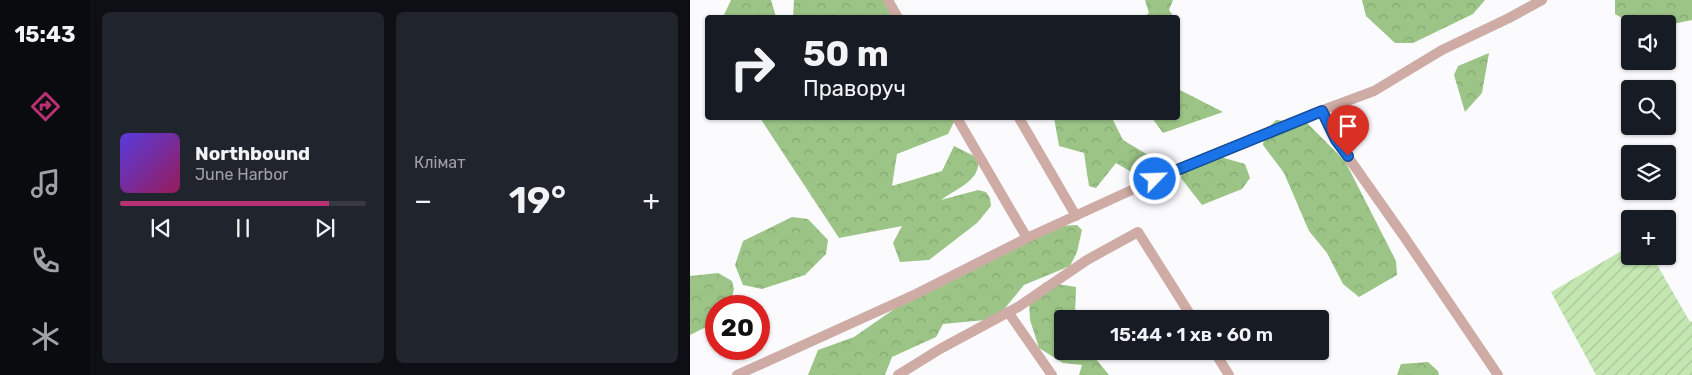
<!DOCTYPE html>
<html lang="uk">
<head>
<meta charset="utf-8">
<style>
  :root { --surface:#171b24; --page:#20242c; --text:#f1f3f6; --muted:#9ea1a6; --line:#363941; --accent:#b83173 }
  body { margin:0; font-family:Rubik,sans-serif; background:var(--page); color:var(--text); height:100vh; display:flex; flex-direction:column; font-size:19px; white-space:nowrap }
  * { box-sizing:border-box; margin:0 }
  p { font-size:16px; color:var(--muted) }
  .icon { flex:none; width:28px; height:28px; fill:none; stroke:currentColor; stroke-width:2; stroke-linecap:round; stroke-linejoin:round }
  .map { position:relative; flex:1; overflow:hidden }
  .sheet { display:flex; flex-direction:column; gap:12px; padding:12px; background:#0d0f14; width:600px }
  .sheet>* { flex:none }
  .banner { position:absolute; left:15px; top:15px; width:475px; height:105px; border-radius:5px; box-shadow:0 1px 4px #0004; background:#171b24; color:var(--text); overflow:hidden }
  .fabs { position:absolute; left:931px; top:15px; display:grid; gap:10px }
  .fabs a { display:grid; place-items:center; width:55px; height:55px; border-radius:5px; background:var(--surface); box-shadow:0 1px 4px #0004; font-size:25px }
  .speed { position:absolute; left:15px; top:295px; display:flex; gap:10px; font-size:25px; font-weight:700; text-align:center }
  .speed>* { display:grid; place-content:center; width:65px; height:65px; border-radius:50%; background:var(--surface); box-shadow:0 1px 4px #0004; line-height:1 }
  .speed .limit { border:8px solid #d22; background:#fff; color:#111 }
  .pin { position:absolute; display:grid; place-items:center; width:42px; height:42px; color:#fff; margin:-51px -21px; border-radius:50% 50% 50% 0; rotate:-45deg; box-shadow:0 0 5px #0007 }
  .pin .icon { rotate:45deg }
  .me { position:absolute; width:55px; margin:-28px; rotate:66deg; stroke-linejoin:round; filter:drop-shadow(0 0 4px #0008) }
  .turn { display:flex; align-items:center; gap:18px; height:105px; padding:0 15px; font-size:22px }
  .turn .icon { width:65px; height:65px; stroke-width:2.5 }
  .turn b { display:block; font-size:35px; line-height:42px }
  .big { font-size:38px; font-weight:600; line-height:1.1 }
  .sheet .tile { flex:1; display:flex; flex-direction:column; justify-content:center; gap:8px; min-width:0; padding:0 18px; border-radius:8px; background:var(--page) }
  .song { display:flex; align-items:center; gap:15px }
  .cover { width:60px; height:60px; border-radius:8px; background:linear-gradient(135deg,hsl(250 70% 55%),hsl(330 70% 35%)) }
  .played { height:5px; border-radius:2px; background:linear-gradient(90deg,var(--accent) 85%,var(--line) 85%) }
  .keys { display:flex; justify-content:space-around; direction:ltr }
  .heat { display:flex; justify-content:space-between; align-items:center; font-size:28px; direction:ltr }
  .sheet .tiles { flex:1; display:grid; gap:12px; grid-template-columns:repeat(2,1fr) }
  .trip { position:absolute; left:364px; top:310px; width:275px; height:50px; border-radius:5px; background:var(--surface); box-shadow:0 1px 4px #0004; font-weight:600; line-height:50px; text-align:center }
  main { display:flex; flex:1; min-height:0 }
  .menu { display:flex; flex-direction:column; width:90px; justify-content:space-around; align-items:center; background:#090b0e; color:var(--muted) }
  .menu .icon { width:35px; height:35px }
  .menu .active { color:var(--accent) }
  .menu b { font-size:22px; color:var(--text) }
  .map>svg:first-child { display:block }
  .forest { fill:url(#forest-crowns) }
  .garden { fill:url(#garden-furrows) }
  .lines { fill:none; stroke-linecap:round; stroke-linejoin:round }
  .service { stroke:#cfaba5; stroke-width:10 }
  .route-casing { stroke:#114b97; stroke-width:12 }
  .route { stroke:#1a73e8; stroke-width:9 }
</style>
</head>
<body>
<main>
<nav class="menu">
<b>15:43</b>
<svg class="icon active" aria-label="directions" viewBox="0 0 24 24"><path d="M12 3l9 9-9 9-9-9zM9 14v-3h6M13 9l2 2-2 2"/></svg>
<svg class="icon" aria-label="music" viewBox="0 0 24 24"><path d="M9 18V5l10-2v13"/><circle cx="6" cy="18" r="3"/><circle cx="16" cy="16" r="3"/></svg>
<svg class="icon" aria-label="phone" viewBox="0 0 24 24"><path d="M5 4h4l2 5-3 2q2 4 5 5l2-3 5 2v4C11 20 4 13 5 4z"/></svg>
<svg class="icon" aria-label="climate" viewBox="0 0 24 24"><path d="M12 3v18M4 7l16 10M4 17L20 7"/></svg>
</nav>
<section class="sheet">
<div class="tiles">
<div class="tile">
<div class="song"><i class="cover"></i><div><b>Northbound</b><p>June Harbor</p></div></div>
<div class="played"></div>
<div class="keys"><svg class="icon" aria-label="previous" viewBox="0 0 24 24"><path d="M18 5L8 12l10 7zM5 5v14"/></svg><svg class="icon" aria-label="pause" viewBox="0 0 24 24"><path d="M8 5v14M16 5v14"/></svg><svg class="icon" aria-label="next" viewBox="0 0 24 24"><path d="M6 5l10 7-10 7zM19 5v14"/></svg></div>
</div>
<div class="tile"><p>Клімат</p>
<div class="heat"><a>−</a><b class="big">19°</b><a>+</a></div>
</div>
</div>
</section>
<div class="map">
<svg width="1002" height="375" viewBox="0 0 1002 375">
  <defs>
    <pattern id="forest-crowns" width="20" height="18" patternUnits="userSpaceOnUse" patternTransform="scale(1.25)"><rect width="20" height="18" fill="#9bc486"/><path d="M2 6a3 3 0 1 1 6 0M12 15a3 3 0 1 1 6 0" fill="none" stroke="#85a874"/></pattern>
    <pattern id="garden-furrows" width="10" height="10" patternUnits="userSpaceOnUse" patternTransform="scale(1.25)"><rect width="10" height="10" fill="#c4e7b2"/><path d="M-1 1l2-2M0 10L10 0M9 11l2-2" fill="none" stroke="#a8c699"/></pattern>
  </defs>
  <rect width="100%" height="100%" fill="#fbfbfe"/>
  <g class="forest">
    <polygon points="41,0 81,0 86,17 33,17"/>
    <polygon points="104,0 193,0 207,17 103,18"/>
    <polygon points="455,0 483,0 479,10 484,17 454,17 459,13"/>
    <polygon points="672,0 795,0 783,14 723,43 705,43 676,16"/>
    <polygon points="925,0 1002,0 1002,20 978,25 978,24 942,24 925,14"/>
    <polygon points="799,53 792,93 775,112 764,75 768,66"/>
    <polygon points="488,89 533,112 473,133 462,118 488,118"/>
    <path d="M70 118H266L258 134 207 154 202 186 252 171 264 146 288 158C292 181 265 189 251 200L288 190 296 192 300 198 301 206 287 223 239 260 210 262 203 243 212 226 149 238Z"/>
    <polygon points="364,118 422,118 433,140 468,161 443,173 426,163 406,188 399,186 394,153 369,146"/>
    <polygon points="586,120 617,123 655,161 706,261 707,275 669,297 653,284 637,253 619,231 594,173 573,145 575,131"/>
    <polygon points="517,153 555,164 560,178 552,189 512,205 491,178 495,161"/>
    <polygon points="102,217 118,219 138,240 136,254 115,275 72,289 53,285 45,265 53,241"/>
    <polygon points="387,225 392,230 387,252 380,266 334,285 306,319 253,324 246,337 202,357 195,375 118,375 128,350 164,337 226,294 370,226"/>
    <polygon points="28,273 42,281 44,289 40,306 26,306 26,322 0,335 0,276"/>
    <polygon points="355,282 386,287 385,316 386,319 372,319 372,351 402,351 406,359 419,375 389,375 392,365 373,363 349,348 340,320 339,298"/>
    <polygon points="738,362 748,371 749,375 707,375 711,364"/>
  </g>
  <polygon class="garden" points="940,246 940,256 962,256 1000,322 1002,321 1002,375 906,375 861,292"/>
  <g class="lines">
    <g class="service">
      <polyline points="198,0 208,18"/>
      <polyline points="632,111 646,140 713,235 808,375"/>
      <polyline points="267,118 337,238"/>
      <polyline points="329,118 386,216"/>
      <polyline points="318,312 362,375"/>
      <polyline points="524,351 539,375"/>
      <polyline points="47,375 226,294 337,238 481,172 622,114 684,91 752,50 819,18 852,0"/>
      <polyline points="208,375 250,349 328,307 397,260 448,232 503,319"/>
    </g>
  </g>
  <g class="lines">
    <g class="route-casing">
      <polyline id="route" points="465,179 632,111 646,140 658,156"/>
    </g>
    <use href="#route" class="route"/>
  </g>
</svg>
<div class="fabs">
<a><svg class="icon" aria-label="sound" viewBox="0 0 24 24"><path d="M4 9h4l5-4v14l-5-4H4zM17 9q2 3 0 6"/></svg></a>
<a><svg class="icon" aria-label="search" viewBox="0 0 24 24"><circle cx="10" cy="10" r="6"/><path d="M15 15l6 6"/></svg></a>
<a><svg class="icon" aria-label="layers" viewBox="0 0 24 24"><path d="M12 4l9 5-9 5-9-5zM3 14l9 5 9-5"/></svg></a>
<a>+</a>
</div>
<div class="speed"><div class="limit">20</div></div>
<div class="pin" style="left:658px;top:156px;background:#d93025"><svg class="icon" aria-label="arrive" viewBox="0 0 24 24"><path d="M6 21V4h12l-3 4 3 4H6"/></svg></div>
<svg class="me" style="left:465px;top:179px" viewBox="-20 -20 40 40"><circle r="17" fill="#1a73e8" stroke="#fff" stroke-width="3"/><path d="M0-11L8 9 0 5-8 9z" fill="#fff"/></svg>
<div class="trip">15:44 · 1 хв · 60 m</div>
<div class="banner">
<div class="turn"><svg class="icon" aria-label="right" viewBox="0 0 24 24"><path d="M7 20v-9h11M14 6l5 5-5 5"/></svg><div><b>50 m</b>Праворуч</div></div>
</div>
</div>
</main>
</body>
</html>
